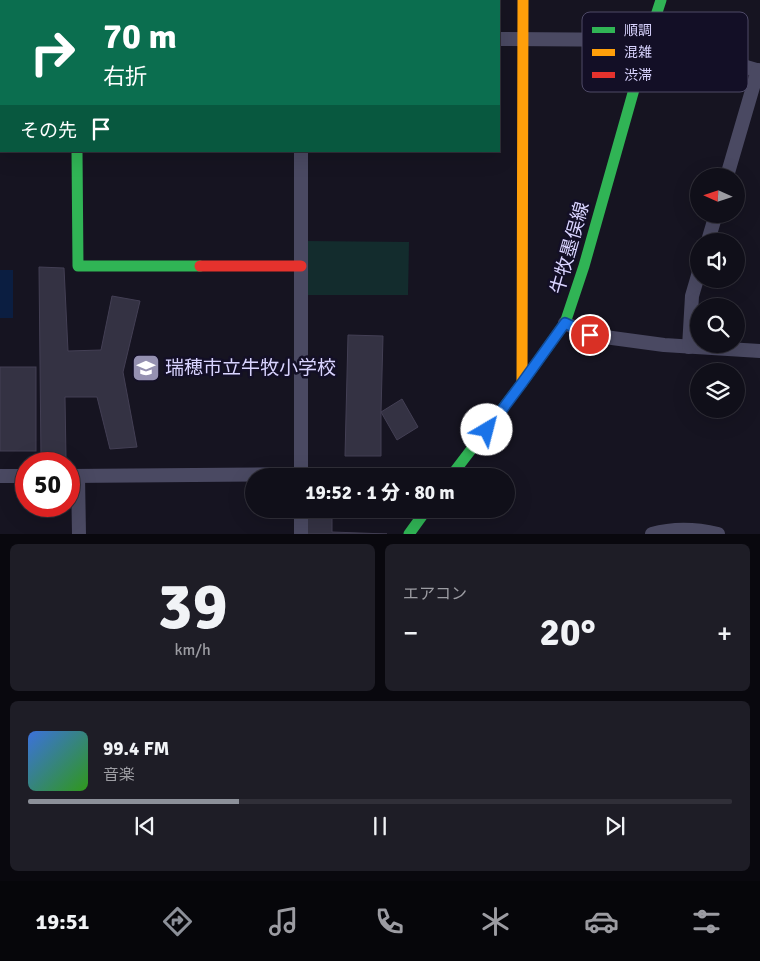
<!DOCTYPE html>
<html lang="ja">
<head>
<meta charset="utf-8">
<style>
  :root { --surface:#100f19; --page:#1e1d26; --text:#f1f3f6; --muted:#9c9ca2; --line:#302f38; --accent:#8c9099 }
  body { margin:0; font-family:Signika,"Noto Sans JP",sans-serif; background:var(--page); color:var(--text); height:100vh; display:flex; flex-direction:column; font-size:19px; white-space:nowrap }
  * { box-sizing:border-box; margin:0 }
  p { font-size:16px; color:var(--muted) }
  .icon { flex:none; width:28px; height:28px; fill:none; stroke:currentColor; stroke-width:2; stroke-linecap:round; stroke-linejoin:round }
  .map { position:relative; height:534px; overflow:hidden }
  .panel { display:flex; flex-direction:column; gap:10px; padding:10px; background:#09080e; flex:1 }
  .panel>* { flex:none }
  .banner { position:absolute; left:0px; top:0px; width:500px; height:152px; box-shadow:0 5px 20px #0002,0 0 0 1px var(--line); background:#0b6e4f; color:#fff; overflow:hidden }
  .needle { width:32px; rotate:273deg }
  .tools { position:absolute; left:690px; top:168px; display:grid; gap:10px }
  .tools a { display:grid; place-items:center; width:55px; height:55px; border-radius:50%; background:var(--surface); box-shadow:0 5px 20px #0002,0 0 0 1px var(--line); font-size:25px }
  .speed { position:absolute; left:15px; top:452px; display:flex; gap:10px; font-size:25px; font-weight:700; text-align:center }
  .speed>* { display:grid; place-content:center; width:65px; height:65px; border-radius:50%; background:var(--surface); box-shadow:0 5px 20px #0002,0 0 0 1px var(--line); line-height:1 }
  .speed .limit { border:8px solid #d22; background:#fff; color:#111 }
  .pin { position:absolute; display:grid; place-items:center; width:42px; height:42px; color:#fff; margin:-21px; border:2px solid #fff; border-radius:50%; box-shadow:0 1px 5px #0007 }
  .me { position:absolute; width:55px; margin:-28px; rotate:37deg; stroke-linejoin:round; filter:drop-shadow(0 0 4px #0008) }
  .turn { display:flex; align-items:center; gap:18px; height:105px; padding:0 20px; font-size:22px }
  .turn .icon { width:65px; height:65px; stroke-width:2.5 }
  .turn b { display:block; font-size:35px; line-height:42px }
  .then { display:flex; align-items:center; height:48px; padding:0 20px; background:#0003; gap:10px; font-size:19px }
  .big { font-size:38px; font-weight:800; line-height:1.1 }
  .panel .tile { flex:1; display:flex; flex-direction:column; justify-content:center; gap:8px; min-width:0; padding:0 18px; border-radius:8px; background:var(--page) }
  .panel .dial { align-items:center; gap:0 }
  .dial b { font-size:65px; line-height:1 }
  .song { display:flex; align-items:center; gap:15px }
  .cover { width:60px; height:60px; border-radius:8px; background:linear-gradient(135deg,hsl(220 70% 55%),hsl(110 70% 35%)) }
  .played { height:5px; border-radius:2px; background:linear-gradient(90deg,var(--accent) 30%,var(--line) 30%) }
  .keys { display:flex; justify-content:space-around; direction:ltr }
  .heat { display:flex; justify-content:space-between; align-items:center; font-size:28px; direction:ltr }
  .panel .tiles { flex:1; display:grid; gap:10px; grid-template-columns:1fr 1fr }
  .tile:last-child { grid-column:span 2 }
  .trip { position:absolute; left:245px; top:468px; width:270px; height:50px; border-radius:25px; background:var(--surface); box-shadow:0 5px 20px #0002,0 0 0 1px var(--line); font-weight:800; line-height:50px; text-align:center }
  .tabs { display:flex; height:80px; justify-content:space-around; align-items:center; background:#06060a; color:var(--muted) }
  .tabs .icon { width:35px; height:35px }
  .tabs .current { color:var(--accent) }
  .tabs b { font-size:22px; color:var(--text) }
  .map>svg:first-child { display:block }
  .green { fill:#132c2d }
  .water { fill:#0b1e41 }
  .building { fill:#343243; stroke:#433f54 }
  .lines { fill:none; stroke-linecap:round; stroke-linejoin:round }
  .street { stroke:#4a4962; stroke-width:14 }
  .fast { stroke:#30b455; stroke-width:11 }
  .slow { stroke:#ff9f0a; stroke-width:11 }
  .jam { stroke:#e5322d; stroke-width:11 }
  .route-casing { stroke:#114b97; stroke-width:12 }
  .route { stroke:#1a73e8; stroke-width:9 }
  .labels { text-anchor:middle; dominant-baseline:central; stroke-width:5; stroke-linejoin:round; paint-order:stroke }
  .street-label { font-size:19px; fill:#d9d4ff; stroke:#130f26 }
  .poi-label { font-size:19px; fill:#d9d4ff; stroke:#130f26; text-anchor:start }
  .key { fill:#130f26; stroke:#4e4a67; stroke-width:1 }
  .key-label { font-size:14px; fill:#d9d4ff }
</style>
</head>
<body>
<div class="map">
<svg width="760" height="534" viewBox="0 0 760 534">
  <rect width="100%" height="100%" fill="#161421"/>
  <polygon class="green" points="307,241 409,242 408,295 307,295"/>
  <rect class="water" x="0" y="270" width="13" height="48"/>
  <g class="building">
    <polygon points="39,267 64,268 68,351 101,350 112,296 140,301 123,372 137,447 110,449 97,397 65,397 66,459 41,459"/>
    <polygon points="348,335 383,336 381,412 381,456 345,456"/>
    <rect x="0" y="367" width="36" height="84"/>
    <polygon points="402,399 418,427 397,440 381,412"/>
    <polygon points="305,509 332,509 332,532 387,534 305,534"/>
  </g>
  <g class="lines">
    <g class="street">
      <polyline points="76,0 76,1"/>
      <polyline points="301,0 301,1"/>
      <polyline points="499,39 648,40 658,41 760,71"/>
      <polyline points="0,40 1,40"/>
      <polyline points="301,151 301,476"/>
      <polyline points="727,176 758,70"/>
      <polyline points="708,241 716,214"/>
      <polyline points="565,323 590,335 664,345 760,351"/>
      <polyline points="689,347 692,296 699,272"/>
      <polyline points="0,476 26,476"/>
      <polyline points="69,476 301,474 354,476"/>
      <polyline points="78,476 79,534"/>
      <polyline points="301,534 301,509"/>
      <path d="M652 534C673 528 697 529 718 534"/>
    </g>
    <g class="fast">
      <polyline points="77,151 78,266 200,266"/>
      <polyline points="451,476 522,383 565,323 584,266 648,40 661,0"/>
      <polyline points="409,534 427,509"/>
    </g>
    <polyline class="slow" points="522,383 523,0"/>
    <polyline class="jam" points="200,266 301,266"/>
  </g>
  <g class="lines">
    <g class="route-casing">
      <polyline id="route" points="487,430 522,383 565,323 590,335"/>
    </g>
    <use href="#route" class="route"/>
  </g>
  <defs>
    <g id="school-square" transform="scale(1.4375)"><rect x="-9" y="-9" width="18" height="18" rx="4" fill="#9591b1" stroke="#130f26"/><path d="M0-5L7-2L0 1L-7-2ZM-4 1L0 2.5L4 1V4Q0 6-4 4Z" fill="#fff"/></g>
  </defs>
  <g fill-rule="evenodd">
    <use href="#school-square" x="146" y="368"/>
  </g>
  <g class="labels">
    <g class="street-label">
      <text transform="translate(570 248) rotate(-74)">牛牧墨俣線</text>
    </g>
    <g class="poi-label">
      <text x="165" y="368">瑞穂市立牛牧小学校</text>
    </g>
  </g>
  <rect x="582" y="12" width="166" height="80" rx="8" class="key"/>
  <rect x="592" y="27" width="23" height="6" fill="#30b455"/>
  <rect x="592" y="49" width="23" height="7" fill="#ff9f0a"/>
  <rect x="592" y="72" width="23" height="6" fill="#e5322d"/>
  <g class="key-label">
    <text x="624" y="35">順調</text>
    <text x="624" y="57">混雑</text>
    <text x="624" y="80">渋滞</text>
  </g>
</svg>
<div class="tools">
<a><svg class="needle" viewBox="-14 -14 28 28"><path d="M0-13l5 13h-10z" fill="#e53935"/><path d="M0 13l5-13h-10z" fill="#9c9ca2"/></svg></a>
<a><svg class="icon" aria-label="sound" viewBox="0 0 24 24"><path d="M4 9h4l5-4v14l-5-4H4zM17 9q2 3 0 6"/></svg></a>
<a><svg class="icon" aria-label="search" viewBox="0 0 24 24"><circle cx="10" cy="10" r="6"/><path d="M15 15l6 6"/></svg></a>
<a><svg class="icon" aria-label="layers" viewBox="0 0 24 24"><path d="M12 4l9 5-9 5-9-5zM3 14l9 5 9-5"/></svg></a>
</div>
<div class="speed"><div class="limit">50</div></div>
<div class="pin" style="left:590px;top:335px;background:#d93025"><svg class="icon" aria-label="arrive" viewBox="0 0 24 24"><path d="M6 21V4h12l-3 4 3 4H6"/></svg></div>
<svg class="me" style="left:487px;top:430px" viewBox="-20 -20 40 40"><circle r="19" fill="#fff"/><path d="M0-13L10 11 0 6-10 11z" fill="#1a73e8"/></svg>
<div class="trip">19:52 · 1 分 · 80 m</div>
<div class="banner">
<div class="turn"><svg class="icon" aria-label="right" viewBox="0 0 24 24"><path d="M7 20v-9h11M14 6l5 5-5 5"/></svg><div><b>70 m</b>右折</div></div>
<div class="then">その先<svg class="icon" aria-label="arrive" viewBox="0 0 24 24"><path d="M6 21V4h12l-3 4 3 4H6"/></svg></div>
</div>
</div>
<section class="panel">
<div class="tiles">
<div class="tile dial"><b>39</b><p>km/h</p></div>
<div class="tile"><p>エアコン</p>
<div class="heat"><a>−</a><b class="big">20°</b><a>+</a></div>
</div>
<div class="tile">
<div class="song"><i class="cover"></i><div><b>99.4 FM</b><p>音楽</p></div></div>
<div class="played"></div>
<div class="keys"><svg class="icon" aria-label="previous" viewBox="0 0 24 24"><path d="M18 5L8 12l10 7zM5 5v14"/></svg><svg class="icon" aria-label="pause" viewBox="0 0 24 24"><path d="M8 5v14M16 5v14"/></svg><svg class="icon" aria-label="next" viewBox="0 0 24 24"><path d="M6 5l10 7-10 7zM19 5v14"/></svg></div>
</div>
</div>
</section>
<nav class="tabs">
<b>19:51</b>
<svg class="icon current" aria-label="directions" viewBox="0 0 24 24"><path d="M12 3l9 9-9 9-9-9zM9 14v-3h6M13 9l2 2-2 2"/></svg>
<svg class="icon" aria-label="music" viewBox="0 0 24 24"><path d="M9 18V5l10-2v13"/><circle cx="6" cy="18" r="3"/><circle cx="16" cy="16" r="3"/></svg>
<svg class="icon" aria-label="phone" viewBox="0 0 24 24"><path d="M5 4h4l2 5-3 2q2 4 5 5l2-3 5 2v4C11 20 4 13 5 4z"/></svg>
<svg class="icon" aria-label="climate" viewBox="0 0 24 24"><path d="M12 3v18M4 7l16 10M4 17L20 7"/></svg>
<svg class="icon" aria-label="car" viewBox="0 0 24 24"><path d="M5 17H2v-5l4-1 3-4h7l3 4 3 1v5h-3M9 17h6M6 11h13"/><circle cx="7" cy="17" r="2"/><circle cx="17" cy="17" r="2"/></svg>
<svg class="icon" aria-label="filters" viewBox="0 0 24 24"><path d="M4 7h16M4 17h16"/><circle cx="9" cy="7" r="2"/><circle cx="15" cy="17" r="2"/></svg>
</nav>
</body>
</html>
